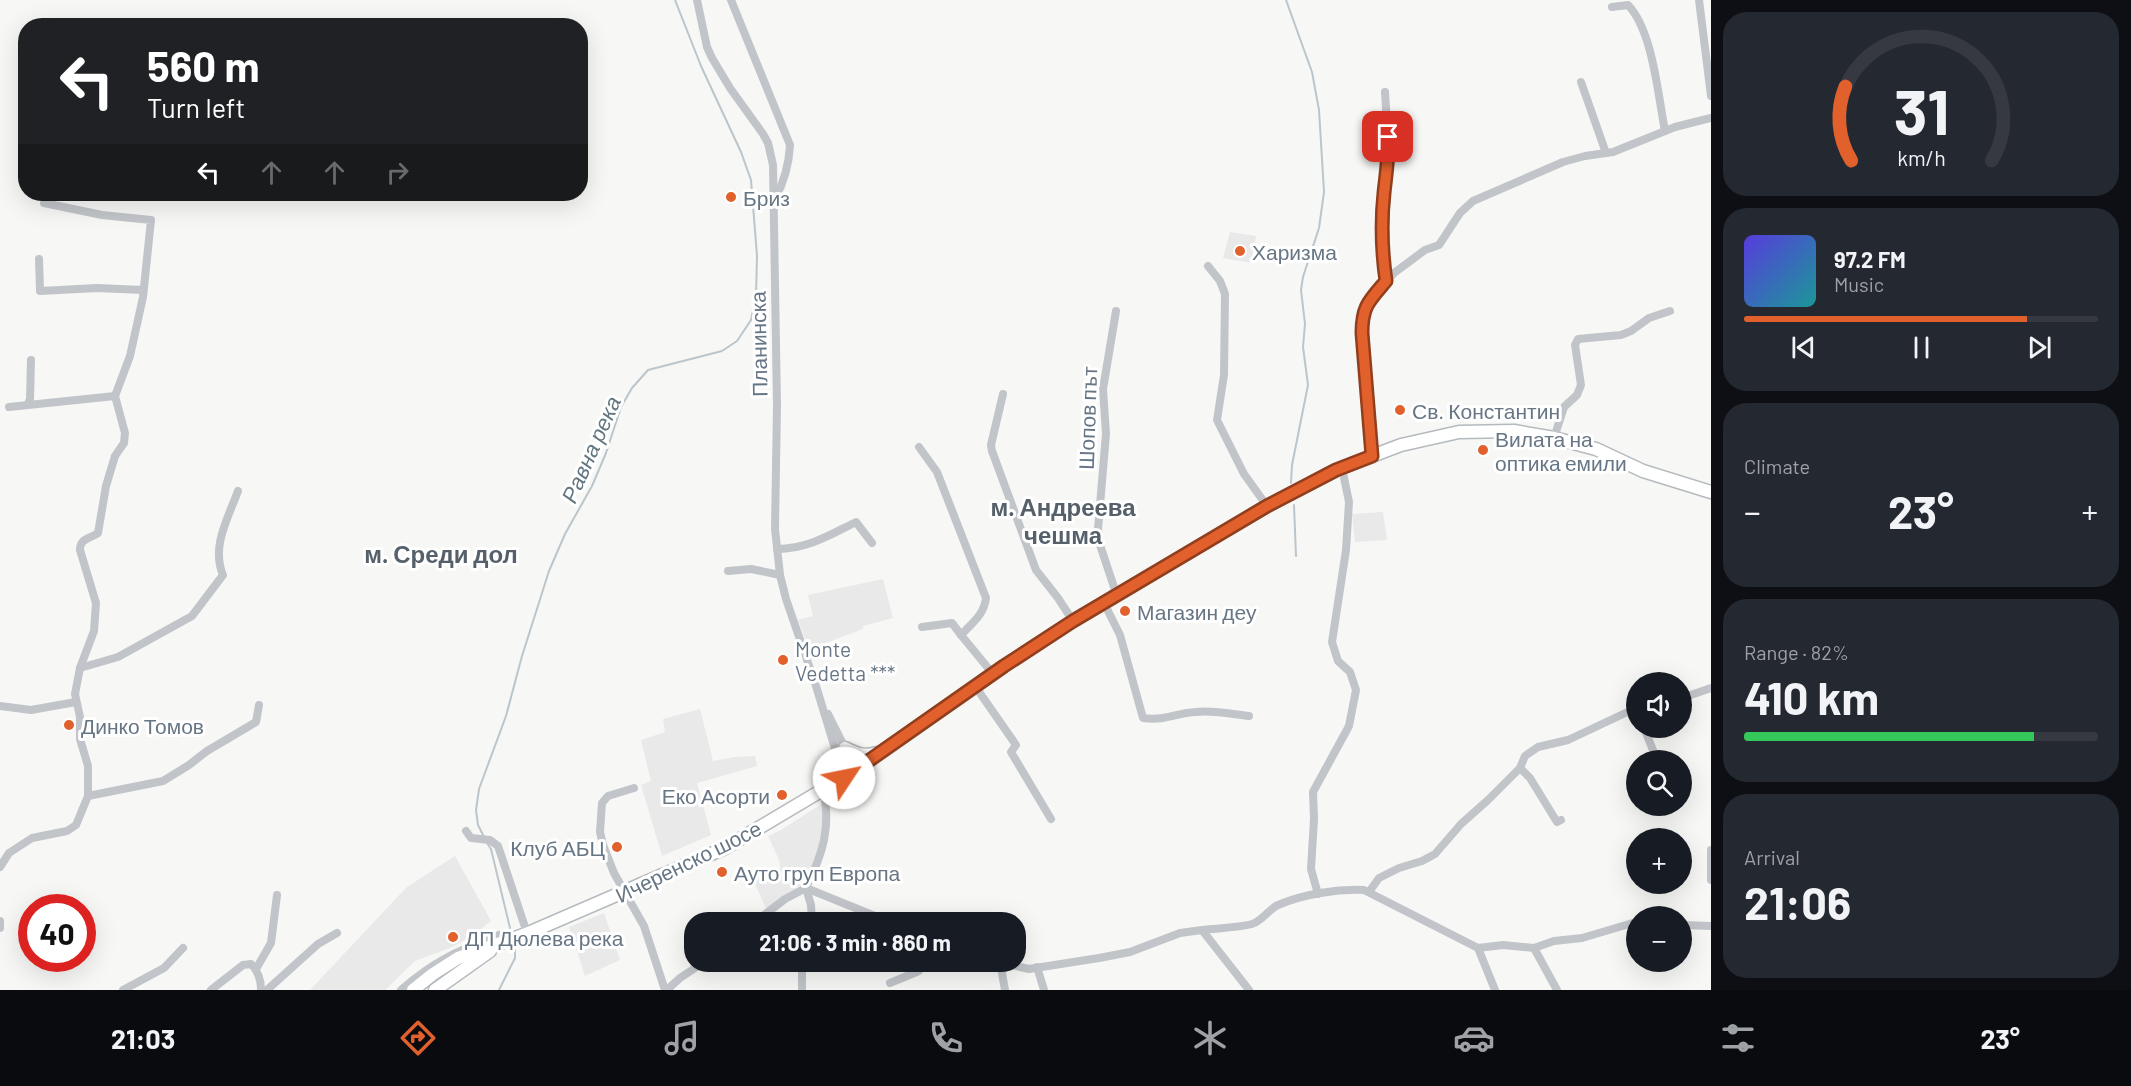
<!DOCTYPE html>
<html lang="en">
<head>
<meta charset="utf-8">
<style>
  :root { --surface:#171b24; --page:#242831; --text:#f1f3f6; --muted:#9ea1a6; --line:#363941; --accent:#e1602c }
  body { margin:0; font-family:Barlow,sans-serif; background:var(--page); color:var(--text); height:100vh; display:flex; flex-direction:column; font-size:22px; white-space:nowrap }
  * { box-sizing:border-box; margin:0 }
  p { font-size:20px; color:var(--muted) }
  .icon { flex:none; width:33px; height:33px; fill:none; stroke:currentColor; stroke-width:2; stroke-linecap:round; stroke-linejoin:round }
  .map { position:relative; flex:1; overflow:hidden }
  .drawer { display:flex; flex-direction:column; gap:12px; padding:12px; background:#0d0f14; width:420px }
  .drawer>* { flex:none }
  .top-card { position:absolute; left:18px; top:18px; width:570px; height:183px; border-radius:24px; box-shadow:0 6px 24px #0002; background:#202124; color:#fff; overflow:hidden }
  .fabs { position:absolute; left:1626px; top:672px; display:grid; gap:12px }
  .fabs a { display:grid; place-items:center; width:66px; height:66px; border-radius:50%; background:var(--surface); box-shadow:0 6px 24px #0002; font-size:30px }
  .speed { position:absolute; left:18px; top:894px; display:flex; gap:12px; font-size:30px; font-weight:700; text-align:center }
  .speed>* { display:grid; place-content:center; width:78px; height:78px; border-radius:50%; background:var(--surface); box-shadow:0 6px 24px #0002; line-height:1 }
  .speed .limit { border:9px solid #d22; background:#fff; color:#111 }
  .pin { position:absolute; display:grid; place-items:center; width:51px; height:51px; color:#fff; margin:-26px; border-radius:12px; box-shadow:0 3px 9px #0006 }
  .me { position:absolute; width:66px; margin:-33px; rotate:56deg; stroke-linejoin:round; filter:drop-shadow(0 0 4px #0008) }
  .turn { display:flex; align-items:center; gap:21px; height:126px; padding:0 30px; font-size:27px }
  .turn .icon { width:78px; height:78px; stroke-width:2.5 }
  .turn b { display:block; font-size:42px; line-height:51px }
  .lanes { display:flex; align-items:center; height:57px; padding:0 30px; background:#0003; justify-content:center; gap:30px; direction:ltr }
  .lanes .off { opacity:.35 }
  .big { font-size:45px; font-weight:700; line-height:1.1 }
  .drawer .card { flex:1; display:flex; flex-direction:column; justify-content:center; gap:9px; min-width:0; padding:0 21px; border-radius:24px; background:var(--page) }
  .drawer .dial { align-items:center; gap:0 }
  .dial svg { height:156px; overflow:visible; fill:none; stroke:var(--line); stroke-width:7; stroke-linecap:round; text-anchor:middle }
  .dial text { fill:var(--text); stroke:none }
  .song { display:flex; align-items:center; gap:18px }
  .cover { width:72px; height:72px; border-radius:9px; background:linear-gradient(135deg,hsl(250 70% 55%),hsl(180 70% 35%)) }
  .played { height:6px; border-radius:3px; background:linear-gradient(90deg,var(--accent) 80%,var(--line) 80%) }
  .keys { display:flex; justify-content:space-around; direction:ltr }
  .heat { display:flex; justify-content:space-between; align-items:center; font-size:33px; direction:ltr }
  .charge { height:9px; border-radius:4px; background:linear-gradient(90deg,#34c759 82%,var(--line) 0) }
  .trip { position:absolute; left:684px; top:912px; width:342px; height:60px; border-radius:24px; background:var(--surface); box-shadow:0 6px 24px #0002; font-weight:700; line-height:60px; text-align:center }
  .menu { display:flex; height:96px; justify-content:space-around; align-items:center; background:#090b0e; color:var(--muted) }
  .menu .icon { width:42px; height:42px }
  .menu .selected { color:var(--accent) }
  .menu b { font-size:27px; color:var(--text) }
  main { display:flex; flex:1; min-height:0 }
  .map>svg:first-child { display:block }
  .built { fill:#e8e9e8 }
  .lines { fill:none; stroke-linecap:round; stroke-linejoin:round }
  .stream { stroke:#bbc5ca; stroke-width:2 }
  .secondary-casing { stroke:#b5babf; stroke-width:15 }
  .street { stroke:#c1c4c8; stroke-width:8 }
  .secondary { stroke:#fff; stroke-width:12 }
  .route-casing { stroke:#923e1d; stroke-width:15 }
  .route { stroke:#e1602c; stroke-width:10 }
  .poi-dot { fill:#e1602c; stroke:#fff; stroke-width:2 }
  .labels { text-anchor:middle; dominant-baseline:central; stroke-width:6; stroke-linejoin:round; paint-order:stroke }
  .poi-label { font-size:21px; fill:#677685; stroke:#fff; text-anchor:start }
  .street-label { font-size:21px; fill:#677685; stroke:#fff }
  .water-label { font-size:22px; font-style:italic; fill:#637781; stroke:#fff }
  .quarter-label { font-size:24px; font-weight:bold; fill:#55606a; stroke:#fff }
</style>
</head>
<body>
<main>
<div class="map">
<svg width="1711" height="990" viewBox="0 0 1711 990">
  <rect width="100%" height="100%" fill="#f7f8f5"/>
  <g class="built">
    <polygon points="1230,232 1256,236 1251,263 1223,258"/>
    <polygon points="1383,512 1387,540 1355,542 1352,514"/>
    <polygon points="883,579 893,618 863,626 863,629 823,644 827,656 813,661 798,620 813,616 808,595"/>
    <polygon points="700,709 713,761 735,757 755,756 757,766 697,783 711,835 662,856 641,785 651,781 641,740 665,732 663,719"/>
    <polygon points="823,803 823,836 816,860 803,885 766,908 752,878 780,869 780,862 768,836 781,830"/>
    <polygon points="455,856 491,921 469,938 450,948 415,961 385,990 310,990 407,887"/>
    <polygon points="604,913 620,960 585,976 569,927"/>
  </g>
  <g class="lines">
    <g class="stream">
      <polyline points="1286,0 1312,72 1319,110 1324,192 1319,228 1303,277 1301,290 1305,324 1303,347 1308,385 1292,465 1291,483"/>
      <polyline points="1294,505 1296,556"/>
      <polyline points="484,837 478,825 476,810 479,789 506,716 522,656 549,571 565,534 592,486 606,453 621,407 632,388 648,370 722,351 737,341 751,320 756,296 757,256 751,180 741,152 701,66 675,0"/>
      <polyline points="487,843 491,849 510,928"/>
      <polyline points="499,990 515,958 515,944"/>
    </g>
    <g class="secondary-casing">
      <g id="secondary">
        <path d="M845 748C857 754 864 757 877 753"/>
        <polyline points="413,990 433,974 458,958 526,934 725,848 856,770 1004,666 1073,621 1267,506 1336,470 1372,456 1401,445 1459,432 1514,431 1554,438 1596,449 1643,471 1711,492"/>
        <polyline points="435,990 490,951"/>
      </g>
    </g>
    <g class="street">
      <polyline points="697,0 707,47 712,58 730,88 763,134 768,143 773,165 777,405 775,529 780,575 786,599 816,686 844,778"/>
      <path d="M731 0 790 145C789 165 784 182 775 199"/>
      <polyline points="1699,0 1711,96"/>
      <path d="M1612 7 1628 5C1653 31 1658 96 1665 131"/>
      <polyline points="1581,82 1606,153"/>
      <polyline points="1385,92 1389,155 1384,194 1384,265 1386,281"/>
      <polyline points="39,259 40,291 97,288 143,290"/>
      <polyline points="1208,266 1220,281 1225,294 1224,375 1217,420 1244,474 1267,506"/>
      <polyline points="1116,311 1103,389 1106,434 1098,529 1099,542 1117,596"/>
      <polyline points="1003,394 991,445 992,451 1036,570 1058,598 1073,621"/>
      <polyline points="28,404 30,399 31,360"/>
      <polyline points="9,407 115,396"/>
      <polyline points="1554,438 1564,407 1577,395 1581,385 1575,345 1578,339 1621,335 1631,331 1649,318 1670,311"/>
      <path d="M919 447 937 472 986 598C984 615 972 623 961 635L993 674"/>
      <polyline points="1372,456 1362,333 1362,314 1368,303 1383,285 1394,273 1425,250 1439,245 1460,213 1473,201 1563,162 1585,156 1613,152 1675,127 1711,118"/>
      <path d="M777 549C807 549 830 535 856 522L872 543"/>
      <polyline points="728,571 751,569 780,575"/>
      <path d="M1104 603 1120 635 1143 718C1167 721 1175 713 1196 712 1214 710 1231 714 1249 716"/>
      <polyline points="922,627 952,623 961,635"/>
      <path d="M80 668 118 657 192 616 223 575C211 547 228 518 238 491"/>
      <polyline points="975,686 1016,745 1011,752 1051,819"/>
      <polyline points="1682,698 1711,688"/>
      <polyline points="0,706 31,710 76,702"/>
      <polyline points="828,714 856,770"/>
      <polyline points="1644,728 1657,760"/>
      <polyline points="1520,768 1530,778 1557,822 1561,820"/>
      <polyline points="634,788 608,796 602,803 600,832 603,845 614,873 644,926 665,990"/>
      <path d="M823 790C832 826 822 856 806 888L875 916 896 922"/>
      <polyline points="88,796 163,781 189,765 207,751 256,722 259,705"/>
      <polyline points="466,831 471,838 490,840 498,846 527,933"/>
      <polyline points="1711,850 1711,880"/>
      <path d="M0 867 9 853 32 838 67 831 76 825 88 796V766L80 739V717L75 694 80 668 94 631 96 603 80 550C80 538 90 539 98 533L106 486 115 456 124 443 125 433 115 396 130 356 143 297 151 220 102 215 44 203"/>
      <polyline points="1369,892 1379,878 1399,868 1422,861 1435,854 1461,824 1488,800 1520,768 1525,756 1538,747 1568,740 1636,708"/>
      <polyline points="1318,894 1311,869 1314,819 1313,792 1349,726 1356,690 1350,672 1338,661 1332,642 1346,550 1349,502 1342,468"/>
      <polyline points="0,921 0,928"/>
      <polyline points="755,922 785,899 806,888 811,905 812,922"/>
      <polyline points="1682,925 1711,926"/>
      <path d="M1202 930C1218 928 1237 928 1252 924 1262 921 1269 909 1278 905 1304 894 1336 889 1364 890L1478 948 1503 945 1534 948 1557 990"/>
      <polyline points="1478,948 1495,990"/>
      <polyline points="1534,948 1554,941 1582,938 1636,922"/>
      <polyline points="802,962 802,990"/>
      <polyline points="998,962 1029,969 1099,958 1130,952 1180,933 1202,930 1249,990"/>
      <polyline points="1000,962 1005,990"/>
      <polyline points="1037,967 1044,990"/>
      <polyline points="256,969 271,943 277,895"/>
      <polyline points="890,983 919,971 919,966 914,962"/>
      <polyline points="123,990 164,968 183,948"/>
      <path d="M211 990 243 965 251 964C258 971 261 980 261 990"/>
      <polyline points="267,990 318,944 337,933"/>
      <path d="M401 990C434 961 459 950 499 935"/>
      <polyline points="667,990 680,978 704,962"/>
    </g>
    <use href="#secondary" class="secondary"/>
  </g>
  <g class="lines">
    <g class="route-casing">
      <path id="route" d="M844 778 1004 666 1073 621 1267 506 1336 470 1372 456 1362 333C1362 306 1369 301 1386 281 1382 253 1381 221 1384 193 1386 174 1389 156 1388 137"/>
    </g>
    <use href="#route" class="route"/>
  </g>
  <g class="poi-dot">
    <circle cx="731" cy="197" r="6"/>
    <circle cx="1240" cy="251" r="6"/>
    <circle cx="1400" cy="410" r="6"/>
    <circle cx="1483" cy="450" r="6"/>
    <circle cx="1125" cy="611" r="6"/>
    <circle cx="783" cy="660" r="6"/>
    <circle cx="69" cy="725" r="6"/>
    <circle cx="782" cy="795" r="6"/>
    <circle cx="617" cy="847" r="6"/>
    <circle cx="722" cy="872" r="6"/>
    <circle cx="453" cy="937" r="6"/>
  </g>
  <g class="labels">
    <g class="poi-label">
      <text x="743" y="197">Бриз</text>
      <text x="1252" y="251">Харизма</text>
      <text x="1412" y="410">Св. Константин</text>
      <text x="1495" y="438">Вилата на<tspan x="1495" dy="24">оптика емили</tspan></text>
      <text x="1137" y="611">Магазин деу</text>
      <text x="795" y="648">Monte<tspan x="795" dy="24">Vedetta ***</tspan></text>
      <text x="81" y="725">Динко Томов</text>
      <text x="770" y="795" text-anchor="end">Еко Асорти</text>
      <text x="605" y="847" text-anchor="end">Клуб АБЦ</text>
      <text x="734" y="872">Ауто груп Европа</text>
      <text x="465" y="937">ДП Дюлева река</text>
    </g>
    <g class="street-label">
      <text transform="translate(758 344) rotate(-91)">Планинска</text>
      <text transform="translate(1087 418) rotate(-88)">Шопов път</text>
      <text transform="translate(688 861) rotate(-26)">Ичеренско шосе</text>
    </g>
    <g class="water-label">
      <text transform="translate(590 449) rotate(-66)">Равна река</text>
    </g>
    <g class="quarter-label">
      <text x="1063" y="506">м. Андреева<tspan x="1063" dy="28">чешма</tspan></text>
      <text x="441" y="553">м. Среди дол</text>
    </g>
  </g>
</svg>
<div class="fabs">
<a><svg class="icon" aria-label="sound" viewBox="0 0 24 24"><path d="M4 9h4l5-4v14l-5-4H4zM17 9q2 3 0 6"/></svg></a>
<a><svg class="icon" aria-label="search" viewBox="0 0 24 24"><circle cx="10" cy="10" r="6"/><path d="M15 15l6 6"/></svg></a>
<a>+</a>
<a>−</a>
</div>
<div class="speed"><div class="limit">40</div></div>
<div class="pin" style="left:1388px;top:137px;background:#d93025"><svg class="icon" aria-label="arrive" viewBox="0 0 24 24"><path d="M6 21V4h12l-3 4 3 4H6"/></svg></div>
<svg class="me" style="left:844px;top:778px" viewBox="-20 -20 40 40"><circle r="19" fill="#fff"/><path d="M0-13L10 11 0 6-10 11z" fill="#e1602c"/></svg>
<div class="trip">21:06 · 3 min · 860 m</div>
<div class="top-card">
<div class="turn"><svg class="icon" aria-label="left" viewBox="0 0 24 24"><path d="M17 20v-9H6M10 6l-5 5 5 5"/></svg><div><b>560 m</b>Turn left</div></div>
<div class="lanes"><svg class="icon" aria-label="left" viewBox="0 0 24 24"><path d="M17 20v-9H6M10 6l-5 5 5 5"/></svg><svg class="icon off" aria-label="ahead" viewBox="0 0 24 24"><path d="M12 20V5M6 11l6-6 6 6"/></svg><svg class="icon off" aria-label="ahead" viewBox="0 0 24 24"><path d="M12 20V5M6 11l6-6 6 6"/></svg><svg class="icon off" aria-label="right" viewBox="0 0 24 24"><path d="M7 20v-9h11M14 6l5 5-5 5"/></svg></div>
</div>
</div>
<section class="drawer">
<div class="card dial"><svg viewBox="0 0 100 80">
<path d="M14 69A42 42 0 1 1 86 69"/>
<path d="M14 69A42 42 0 0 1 11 31" stroke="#e1602c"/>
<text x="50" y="56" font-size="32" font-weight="700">31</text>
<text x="50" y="72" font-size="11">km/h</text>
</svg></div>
<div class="card">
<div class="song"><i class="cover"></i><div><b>97.2 FM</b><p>Music</p></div></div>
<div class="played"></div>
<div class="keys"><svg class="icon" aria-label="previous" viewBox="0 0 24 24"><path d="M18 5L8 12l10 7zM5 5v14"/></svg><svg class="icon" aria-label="pause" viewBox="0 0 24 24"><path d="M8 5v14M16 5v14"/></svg><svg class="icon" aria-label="next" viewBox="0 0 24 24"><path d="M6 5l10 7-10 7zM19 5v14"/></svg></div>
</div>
<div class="card"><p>Climate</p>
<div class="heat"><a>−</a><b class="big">23°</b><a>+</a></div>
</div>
<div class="card"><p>Range · 82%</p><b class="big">410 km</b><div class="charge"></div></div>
<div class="card"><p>Arrival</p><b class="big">21:06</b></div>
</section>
</main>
<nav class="menu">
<b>21:03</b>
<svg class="icon selected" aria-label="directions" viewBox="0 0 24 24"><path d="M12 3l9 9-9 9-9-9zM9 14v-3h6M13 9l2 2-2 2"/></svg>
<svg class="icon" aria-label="music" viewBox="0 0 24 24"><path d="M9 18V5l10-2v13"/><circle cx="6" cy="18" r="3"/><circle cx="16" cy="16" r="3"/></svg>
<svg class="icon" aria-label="phone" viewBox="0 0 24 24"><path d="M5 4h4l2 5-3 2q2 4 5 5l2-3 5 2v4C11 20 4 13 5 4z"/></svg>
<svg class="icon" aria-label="climate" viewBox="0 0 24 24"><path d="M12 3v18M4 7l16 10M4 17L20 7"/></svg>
<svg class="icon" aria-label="car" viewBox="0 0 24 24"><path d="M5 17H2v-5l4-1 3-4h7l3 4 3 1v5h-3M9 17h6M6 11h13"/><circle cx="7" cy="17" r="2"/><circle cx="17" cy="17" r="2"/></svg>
<svg class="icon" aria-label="filters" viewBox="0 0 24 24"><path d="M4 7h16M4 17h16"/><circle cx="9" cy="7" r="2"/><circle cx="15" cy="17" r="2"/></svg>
<b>23°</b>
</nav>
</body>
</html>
